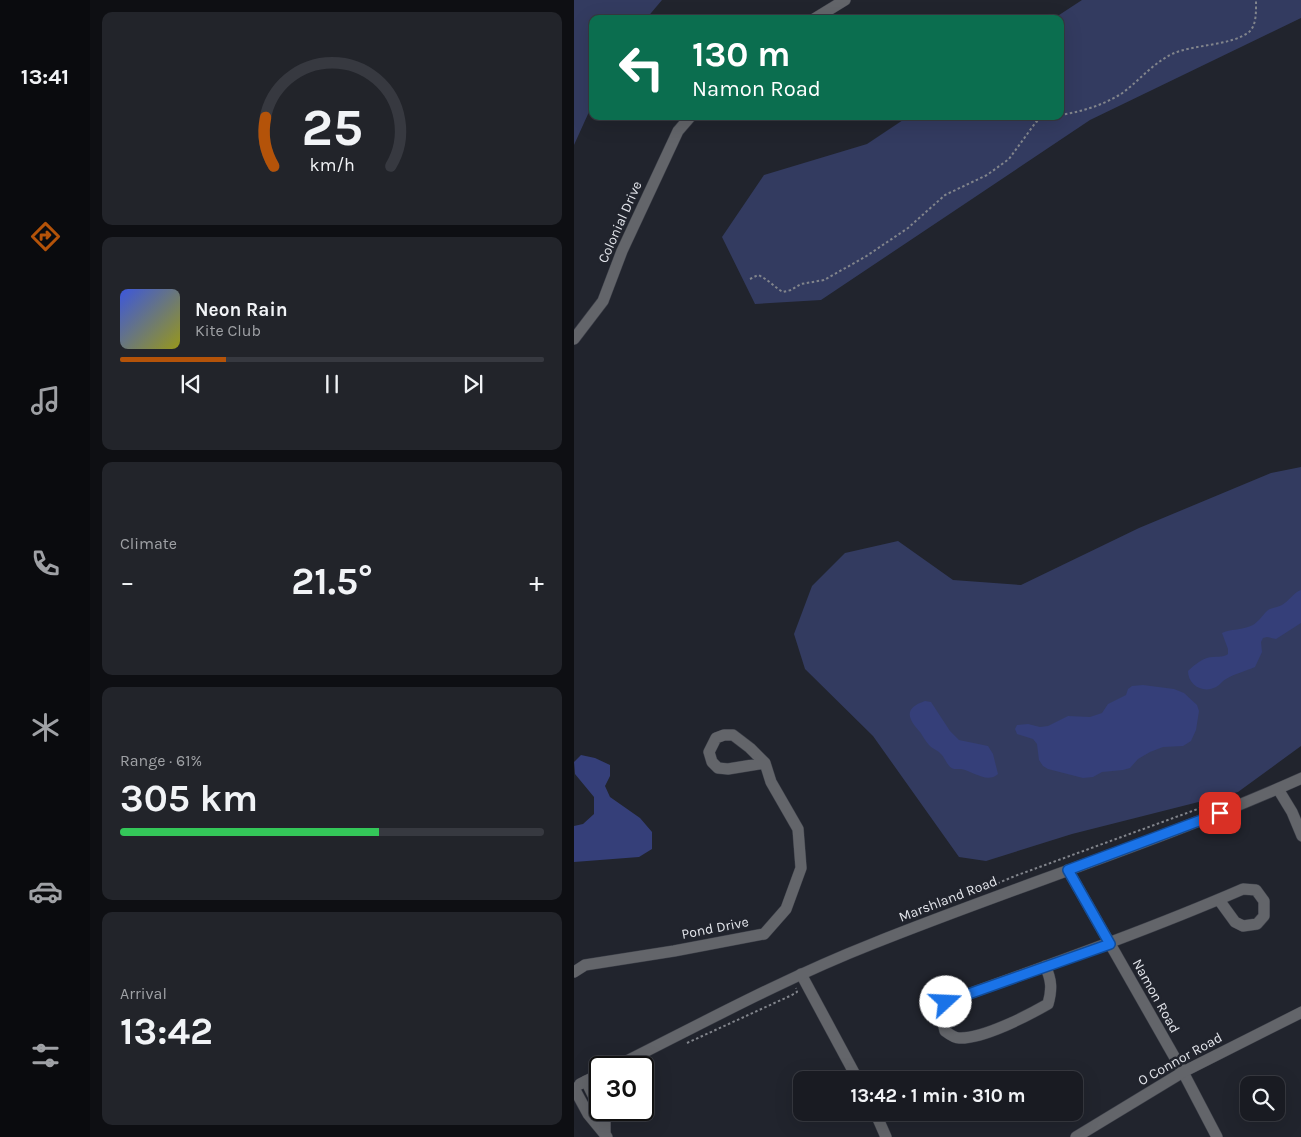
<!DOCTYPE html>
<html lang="en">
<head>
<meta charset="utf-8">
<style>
  :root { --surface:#191b22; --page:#22242a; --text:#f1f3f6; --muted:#9fa1a5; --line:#373940; --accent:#b45309 }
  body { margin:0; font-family:Karla,sans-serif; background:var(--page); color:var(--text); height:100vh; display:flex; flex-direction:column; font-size:19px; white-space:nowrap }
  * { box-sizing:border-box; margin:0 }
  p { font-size:16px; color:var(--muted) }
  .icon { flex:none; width:28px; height:28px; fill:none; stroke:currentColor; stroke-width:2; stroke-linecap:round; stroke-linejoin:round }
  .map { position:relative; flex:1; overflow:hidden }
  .drawer { display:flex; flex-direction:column; gap:12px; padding:12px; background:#0e0f13; width:484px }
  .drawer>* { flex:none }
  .banner { position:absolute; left:15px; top:15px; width:475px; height:105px; border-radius:10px; box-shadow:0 5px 20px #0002,0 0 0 1px var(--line); background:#0b6e4f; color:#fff; overflow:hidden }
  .buttons { position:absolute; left:666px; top:1076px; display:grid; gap:10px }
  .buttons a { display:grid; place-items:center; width:45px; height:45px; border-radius:10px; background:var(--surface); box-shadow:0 5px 20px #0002,0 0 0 1px var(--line); font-size:25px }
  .speed { position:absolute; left:15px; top:1056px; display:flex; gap:10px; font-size:25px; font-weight:700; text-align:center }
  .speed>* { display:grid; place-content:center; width:65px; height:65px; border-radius:50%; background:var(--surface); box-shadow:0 5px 20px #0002,0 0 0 1px var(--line); line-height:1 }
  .speed .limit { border:2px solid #111; border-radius:8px; background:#fff; color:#111 }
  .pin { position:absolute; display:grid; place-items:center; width:42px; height:42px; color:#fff; margin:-21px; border-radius:10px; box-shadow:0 2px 8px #0006 }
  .me { position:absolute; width:55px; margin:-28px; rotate:70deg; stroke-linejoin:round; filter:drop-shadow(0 0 4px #0008) }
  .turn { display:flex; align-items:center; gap:18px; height:105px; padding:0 20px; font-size:22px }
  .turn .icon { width:65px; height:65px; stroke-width:2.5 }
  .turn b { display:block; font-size:35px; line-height:42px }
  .big { font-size:38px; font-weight:700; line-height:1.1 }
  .drawer .card { flex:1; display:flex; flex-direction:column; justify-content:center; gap:8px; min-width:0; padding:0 18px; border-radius:10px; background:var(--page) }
  .drawer .dial { align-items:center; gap:0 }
  .dial svg { height:130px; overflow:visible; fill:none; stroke:var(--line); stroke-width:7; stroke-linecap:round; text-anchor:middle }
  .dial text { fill:var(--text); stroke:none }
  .song { display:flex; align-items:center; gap:15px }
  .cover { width:60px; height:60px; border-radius:8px; background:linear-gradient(135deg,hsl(230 70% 55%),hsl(60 70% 35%)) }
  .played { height:5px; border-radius:2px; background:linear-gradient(90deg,var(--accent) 25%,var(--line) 25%) }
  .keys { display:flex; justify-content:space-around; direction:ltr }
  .heat { display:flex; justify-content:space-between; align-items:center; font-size:28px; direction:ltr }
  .charge { height:8px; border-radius:4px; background:linear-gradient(90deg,#34c759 61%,var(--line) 0) }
  .trip { position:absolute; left:219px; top:1071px; width:290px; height:50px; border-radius:10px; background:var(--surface); box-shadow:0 5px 20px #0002,0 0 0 1px var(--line); font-weight:700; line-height:50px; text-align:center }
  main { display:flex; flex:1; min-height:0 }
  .dock { display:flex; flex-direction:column; width:90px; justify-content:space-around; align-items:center; background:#0a0b0e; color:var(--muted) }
  .dock .icon { width:35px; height:35px }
  .dock .on { color:var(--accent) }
  .dock b { font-size:22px; color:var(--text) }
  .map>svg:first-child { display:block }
  .green { fill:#333b60 }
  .water { fill:#353f79 }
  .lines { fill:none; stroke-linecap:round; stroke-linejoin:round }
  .minor-casing { stroke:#3c3f48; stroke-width:12 }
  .path { stroke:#82858c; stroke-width:2; stroke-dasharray:2.5 2.5; stroke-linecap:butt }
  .minor { stroke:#63656a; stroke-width:11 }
  .route-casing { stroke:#114b97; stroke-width:12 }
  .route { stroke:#1a73e8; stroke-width:9 }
  .labels { text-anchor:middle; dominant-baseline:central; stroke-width:5; stroke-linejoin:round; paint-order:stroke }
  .street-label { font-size:14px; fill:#e3e5eb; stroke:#21242d }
</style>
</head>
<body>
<main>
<nav class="dock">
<b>13:41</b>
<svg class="icon on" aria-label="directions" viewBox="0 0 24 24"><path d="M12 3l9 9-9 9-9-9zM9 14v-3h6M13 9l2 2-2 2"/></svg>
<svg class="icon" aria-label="music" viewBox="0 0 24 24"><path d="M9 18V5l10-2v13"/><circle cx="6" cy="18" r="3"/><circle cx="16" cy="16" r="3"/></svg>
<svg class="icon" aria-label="phone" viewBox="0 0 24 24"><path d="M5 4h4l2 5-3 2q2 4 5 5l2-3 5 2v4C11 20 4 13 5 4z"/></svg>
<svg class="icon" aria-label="climate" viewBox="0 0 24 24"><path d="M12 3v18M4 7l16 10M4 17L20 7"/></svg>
<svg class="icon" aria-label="car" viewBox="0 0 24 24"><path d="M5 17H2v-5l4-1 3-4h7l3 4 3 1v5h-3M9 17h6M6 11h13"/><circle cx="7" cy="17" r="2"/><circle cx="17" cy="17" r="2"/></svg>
<svg class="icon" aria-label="filters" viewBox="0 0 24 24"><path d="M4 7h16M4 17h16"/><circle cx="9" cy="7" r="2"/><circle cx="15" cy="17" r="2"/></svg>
</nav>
<section class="drawer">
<div class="card dial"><svg viewBox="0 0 100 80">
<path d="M14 69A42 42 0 1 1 86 69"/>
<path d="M14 69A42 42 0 0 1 9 39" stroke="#b45309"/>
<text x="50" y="56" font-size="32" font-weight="700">25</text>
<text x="50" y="72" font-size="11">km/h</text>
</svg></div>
<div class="card">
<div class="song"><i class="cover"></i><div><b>Neon Rain</b><p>Kite Club</p></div></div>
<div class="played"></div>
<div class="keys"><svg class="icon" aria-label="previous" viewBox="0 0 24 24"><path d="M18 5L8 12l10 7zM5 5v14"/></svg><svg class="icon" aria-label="pause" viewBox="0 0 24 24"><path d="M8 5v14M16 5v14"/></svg><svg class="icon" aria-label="next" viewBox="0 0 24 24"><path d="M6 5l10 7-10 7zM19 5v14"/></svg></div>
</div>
<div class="card"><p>Climate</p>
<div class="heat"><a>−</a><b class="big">21.5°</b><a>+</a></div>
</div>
<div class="card"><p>Range · 61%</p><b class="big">305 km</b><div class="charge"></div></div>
<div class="card"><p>Arrival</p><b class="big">13:42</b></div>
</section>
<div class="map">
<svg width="728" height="1137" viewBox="0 0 728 1137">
  <rect width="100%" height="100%" fill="#21242d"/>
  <g class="green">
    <polygon points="0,0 88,0 72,19 19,19 19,103 0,145"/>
    <polygon points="508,0 727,0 727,18 516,120 247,300 181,304 148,237 190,175 293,144 335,116 486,116 486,19 479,19"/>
    <polygon points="727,467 727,746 664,792 498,834 412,861 385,857 299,736 231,669 220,634 238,586 271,553 324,541 379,580 447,585 565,528 697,473"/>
  </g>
  <g class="water">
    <path d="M727 590V623L702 639 693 637 689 638 687 642 688 652 681 667C672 671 660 674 652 679 648 681 646 685 642 687 629 694 614 685 614 671 620 665 630 657 639 657 645 656 648 658 654 654V649L648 633C655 629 670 630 679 625 685 621 688 616 693 611 697 607 703 608 708 605 715 601 719 593 727 590Z"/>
    <polygon points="569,685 600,689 610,693 623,705 625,711 622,730 617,741 609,746 589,747 576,752 564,759 556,768 549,770 528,772 519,777 509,778 474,769 469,766 465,760 463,744 459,739 443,734 441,729 443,725 454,724 466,727 474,726 494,716 516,717 528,713 534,704 552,695 554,689 558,686"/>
    <path d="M351 701 357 702 376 731 385 740 414 746 419 754 424 774C413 784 399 771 387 769 386 769 381 769 380 769 373 767 372 759 367 754 364 750 358 749 355 745 351 741 349 736 346 732 333 718 330 708 351 701Z"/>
    <polygon points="7,755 21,758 36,765 36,776 31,786 36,797 66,818 78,832 78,849 65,857 0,862 0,826 9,824 20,814 20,797 1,774 0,762"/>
  </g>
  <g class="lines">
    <g class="minor-casing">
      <g id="minor">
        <polyline points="240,19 271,0"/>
        <polyline points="0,339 29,301 48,251 104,131 117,116"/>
        <polyline points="704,789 718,812 728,836"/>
        <polyline points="494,870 609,1072 643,1137"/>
        <path d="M471 966C478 980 478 990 474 1004 453 1016 409 1039 385 1038 381 1038 375 1034 371 1031L367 1015 372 1002C472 966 572 931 669 889L682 890 690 901V916L683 924 669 926 661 922 645 900"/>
        <polyline points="0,972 11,965 100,951 190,934 212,909 227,868 224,829 197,782 191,763 176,748 159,735 150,735 142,738 135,752 138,762 144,768 154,769 191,763"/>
        <polyline points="227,974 284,1080"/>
        <path d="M39 1068C125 1025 209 979 298 944 440 887 587 841 728 778"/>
        <polyline points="12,1081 26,1109"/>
        <polyline points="6,1084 26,1074"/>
        <polyline points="0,1088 14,1114 33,1137"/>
        <polyline points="27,1110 31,1119 31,1133"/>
        <polyline points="301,1112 312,1137"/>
        <polyline points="502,1137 609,1072 728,1012"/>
      </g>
    </g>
    <g class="path">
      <path d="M486 115C507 112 529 105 547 94 565 81 578 64 598 54 620 44 657 46 675 32 683 25 682 10 682 0"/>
      <path d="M176 279 184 275C194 279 200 287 209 292L217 290 227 284 250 280 291 257 334 228 371 195 413 175 435 159 462 122 473 116"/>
      <polyline points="405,891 441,876 632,806"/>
      <polyline points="113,1043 218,995 223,992 222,988"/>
    </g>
    <use href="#minor" class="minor"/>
  </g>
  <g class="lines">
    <g class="route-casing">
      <polyline id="route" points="372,1002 536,944 494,870 646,813"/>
    </g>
    <use href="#route" class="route"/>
  </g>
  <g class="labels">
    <g class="street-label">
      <text transform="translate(46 222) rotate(-66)">Colonial Drive</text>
      <text transform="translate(374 899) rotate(-21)">Marshland Road</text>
      <text transform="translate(141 928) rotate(-11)">Pond Drive</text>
      <text transform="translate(582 996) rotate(61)">Namon Road</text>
      <text transform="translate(606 1059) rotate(-29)">O Connor Road</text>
    </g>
  </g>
</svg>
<div class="buttons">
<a><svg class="icon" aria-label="search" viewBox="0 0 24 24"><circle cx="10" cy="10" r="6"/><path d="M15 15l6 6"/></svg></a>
</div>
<div class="speed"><div class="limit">30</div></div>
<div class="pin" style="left:646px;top:813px;background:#d93025"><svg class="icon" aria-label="arrive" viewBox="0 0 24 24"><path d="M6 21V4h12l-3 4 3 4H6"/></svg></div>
<svg class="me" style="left:372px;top:1002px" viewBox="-20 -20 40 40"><circle r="19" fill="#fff"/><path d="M0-13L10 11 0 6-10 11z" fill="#1a73e8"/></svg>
<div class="trip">13:42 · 1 min · 310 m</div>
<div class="banner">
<div class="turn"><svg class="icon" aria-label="left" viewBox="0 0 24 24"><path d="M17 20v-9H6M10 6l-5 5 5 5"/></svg><div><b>130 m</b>Namon Road</div></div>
</div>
</div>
</main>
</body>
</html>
